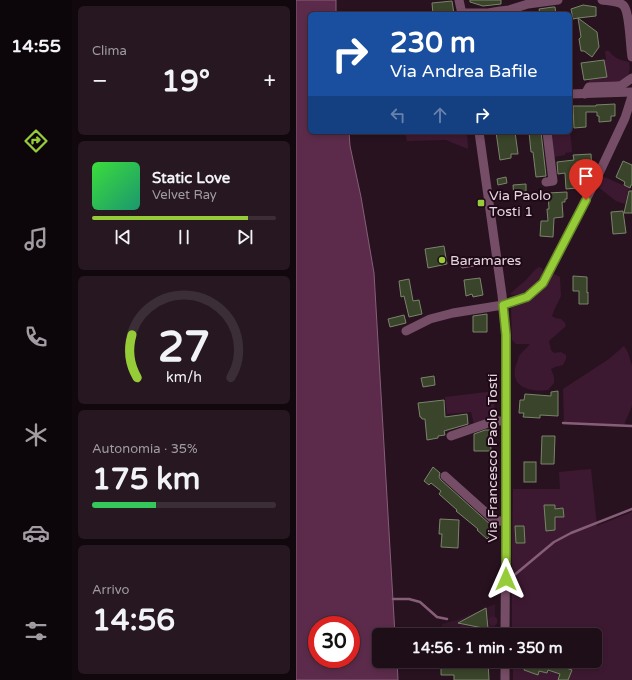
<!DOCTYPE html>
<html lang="it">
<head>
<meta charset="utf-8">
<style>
  :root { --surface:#1e0e18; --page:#261721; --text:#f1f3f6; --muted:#a19ca2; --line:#3c2e37; --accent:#97cc39 }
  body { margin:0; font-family:"Varela Round",sans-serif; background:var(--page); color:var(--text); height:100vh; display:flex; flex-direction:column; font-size:15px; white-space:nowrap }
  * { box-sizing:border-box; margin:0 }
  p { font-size:13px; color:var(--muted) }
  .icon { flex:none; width:22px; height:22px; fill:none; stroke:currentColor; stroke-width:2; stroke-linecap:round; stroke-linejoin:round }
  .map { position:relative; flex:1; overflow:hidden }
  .drawer { display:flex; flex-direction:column; gap:6px; padding:6px; background:#10080d; width:224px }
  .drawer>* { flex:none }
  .top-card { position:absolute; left:12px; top:12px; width:264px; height:122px; border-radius:6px; box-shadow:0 2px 6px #0003,0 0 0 1px var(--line); background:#1a4fa0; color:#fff; overflow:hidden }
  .speed { position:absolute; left:12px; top:616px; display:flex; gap:8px; font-size:20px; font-weight:700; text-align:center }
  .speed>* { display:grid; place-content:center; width:52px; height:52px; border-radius:50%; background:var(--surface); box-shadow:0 2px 6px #0003,0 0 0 1px var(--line); line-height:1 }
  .speed .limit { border:6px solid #d22; background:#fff; color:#111 }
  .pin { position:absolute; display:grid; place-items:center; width:34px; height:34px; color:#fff; margin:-41px -17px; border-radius:50% 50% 50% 0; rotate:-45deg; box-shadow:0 0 4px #0007 }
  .pin .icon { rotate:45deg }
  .me { position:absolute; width:44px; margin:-22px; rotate:0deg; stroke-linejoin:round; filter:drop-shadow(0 0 3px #0008) }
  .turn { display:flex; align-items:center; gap:14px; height:84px; padding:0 16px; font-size:18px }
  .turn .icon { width:52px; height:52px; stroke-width:2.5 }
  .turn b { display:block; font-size:28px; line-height:34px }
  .lanes { display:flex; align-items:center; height:38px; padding:0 16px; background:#0003; justify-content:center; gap:20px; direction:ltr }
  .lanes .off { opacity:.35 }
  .big { font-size:30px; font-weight:700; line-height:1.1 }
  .drawer .tile { flex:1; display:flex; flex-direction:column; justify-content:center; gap:6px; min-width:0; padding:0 14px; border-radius:6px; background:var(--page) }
  .drawer .dial { align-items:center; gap:0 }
  .dial svg { height:104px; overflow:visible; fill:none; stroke:var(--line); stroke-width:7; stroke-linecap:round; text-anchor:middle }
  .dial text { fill:var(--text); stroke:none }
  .song { display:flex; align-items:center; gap:12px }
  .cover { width:48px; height:48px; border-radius:6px; background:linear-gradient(135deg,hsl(120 70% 55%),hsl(160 70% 35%)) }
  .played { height:4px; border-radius:2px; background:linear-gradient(90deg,var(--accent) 85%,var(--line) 85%) }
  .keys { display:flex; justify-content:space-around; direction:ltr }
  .heat { display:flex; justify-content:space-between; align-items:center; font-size:22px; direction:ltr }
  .charge { height:6px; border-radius:3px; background:linear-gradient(90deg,#34c759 35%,var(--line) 0) }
  .trip { position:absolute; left:76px; top:628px; width:230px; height:40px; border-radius:6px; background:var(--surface); box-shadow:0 2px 6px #0003,0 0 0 1px var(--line); font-weight:700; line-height:40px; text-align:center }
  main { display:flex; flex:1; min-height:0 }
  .tab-bar { display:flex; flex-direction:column; width:72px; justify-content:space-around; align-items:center; background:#0c060a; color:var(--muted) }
  .tab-bar .icon { width:28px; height:28px }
  .tab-bar .current { color:var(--accent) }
  .tab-bar b { font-size:18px; color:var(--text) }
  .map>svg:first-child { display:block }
  .built { fill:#331629 }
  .green { fill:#3d1931 }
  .water { fill:#5c2b4b; stroke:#865e77; fill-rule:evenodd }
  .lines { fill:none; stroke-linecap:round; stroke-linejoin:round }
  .stream { stroke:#865e77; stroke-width:2.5 }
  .building { fill:#39442a; stroke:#788569 }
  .minor { stroke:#764d66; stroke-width:9 }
  .route-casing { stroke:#628525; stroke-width:10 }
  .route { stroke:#97cc39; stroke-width:7 }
  .poi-dot { fill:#97cc39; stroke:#1e0917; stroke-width:1.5 }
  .labels { text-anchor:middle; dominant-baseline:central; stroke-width:4; stroke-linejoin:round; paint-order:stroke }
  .poi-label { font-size:14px; fill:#e7d6df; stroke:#1e0917; text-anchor:start }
  .street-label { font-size:14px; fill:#e7d6df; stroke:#1e0917 }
</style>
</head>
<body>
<main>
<nav class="tab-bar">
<b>14:55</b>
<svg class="icon current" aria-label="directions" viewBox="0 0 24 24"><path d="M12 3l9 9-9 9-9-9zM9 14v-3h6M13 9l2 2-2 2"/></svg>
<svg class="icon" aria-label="music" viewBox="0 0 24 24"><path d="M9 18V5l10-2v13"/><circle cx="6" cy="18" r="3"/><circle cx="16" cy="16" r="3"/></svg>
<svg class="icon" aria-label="phone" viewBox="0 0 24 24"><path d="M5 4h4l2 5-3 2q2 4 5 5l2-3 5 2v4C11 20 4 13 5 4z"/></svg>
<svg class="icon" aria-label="climate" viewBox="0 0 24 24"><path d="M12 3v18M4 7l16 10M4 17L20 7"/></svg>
<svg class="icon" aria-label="car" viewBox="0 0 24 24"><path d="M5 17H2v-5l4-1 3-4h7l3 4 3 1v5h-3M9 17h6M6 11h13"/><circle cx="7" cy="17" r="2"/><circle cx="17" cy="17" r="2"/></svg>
<svg class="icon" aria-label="filters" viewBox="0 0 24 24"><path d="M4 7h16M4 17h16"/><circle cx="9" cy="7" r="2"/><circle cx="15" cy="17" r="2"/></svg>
</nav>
<section class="drawer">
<div class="tile"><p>Clima</p>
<div class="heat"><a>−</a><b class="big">19°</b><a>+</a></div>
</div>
<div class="tile">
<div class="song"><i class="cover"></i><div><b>Static Love</b><p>Velvet Ray</p></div></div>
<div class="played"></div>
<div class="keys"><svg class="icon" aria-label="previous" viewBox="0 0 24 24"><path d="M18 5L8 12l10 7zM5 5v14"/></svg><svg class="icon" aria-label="pause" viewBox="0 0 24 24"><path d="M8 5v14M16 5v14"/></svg><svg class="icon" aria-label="next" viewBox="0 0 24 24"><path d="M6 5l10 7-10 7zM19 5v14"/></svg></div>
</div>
<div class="tile dial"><svg viewBox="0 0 100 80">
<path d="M14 69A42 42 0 1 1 86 69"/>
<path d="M14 69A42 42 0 0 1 10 36" stroke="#97cc39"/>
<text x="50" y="56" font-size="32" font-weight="700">27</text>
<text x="50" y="72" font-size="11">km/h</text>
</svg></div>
<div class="tile"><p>Autonomia · 35%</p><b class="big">175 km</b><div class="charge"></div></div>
<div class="tile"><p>Arrivo</p><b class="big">14:56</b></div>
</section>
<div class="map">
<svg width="336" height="680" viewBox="0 0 336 680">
  <rect width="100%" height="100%" fill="#281220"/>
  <polygon class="built" points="199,604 199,635 146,635 146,624 161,620"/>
  <g class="green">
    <path d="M309 51H313C319 59 324 60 333 62 335 71 332 77 327 83L292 84 294 79 311 77 308 60 310 59Z"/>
    <polygon points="274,130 276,152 269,153 269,155 258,157 254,132 274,132"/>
    <polygon points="109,132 171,132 172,149 150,140 111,141"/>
    <polygon points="306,176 333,188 329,204 320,201 302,187"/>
    <path d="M243 267 247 269 246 275 258 274 264 277 265 296 259 308 256 316 259 318 265 319 269 323 270 326 253 341 255 350 258 353 265 352 270 355V359L267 365 259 367 255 369 258 377V383L252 390C235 392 213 388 220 365 221 363 222 359 223 356 226 352 231 348 234 344H220L216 340 215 306 229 301 224 294 219 295 214 294C219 289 224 285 229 281 234 276 237 271 243 267Z"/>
    <polygon points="328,346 332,353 336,366 336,406 329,422 328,427 268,424 267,389 313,359"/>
    <polygon points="199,391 198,419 178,424 175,412 151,414 149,397"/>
    <polygon points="295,469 301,526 336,512 336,680 217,680 217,661 299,661 299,635 216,635 216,557 217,489 264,489 263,472"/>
    <circle cx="197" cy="621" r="4.5"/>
    <polygon points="165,625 191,632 190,635 162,635"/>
  </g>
  <g class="water">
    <path d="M0 0H40V14H14V132H53L54 146 65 197 78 273 99 635H83V661H101L102 680H0ZM21 625H55V659H21Z"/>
    <polygon points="167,259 168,262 177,261 178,266 166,268 166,267 165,267 164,263 165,263 165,260"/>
  </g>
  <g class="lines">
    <g class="stream">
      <polyline points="267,423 336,426"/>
      <polyline points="216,577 258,542 275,533 336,509"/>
      <polyline points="97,599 113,599 124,602 141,617 151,619"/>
    </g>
  </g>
  <g class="building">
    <polygon points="174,0 205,0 205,4 187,6 174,2"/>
    <polygon points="156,1 158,14 137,14 136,3"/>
    <polygon points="287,5 300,7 300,16 282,18 301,32 303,47 296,57 288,51 285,51 283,39 285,37 282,18 277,19 275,9"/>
    <polygon points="257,7 259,7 260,14 244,14 243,9"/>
    <polygon points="308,60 311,77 288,80 285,63"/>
    <polygon points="319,104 319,116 315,116 315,121 303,122 303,116 301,116 301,112 290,112 290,127 278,128 277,106 300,106 300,105"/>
    <polygon points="200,132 219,132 222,154 215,154 215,158 204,160"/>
    <polygon points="233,132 245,132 250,176 240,177 237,152 235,152"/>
    <polygon points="295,154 296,171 280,171 281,188 270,189 269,173 262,174 261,162 278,160 277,155"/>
    <polygon points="327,161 336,165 336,185 335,185 334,188 328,185 329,182 320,177"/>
    <polygon points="210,177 211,183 202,185 201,179"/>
    <polygon points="230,184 230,197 218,198 217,185"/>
    <polygon points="333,191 336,191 336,213 328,213"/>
    <polygon points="271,192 271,199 269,199 269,202 266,202 267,217 258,218 257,237 244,236 245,221 252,221 251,209 253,209 252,193"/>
    <polygon points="327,211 330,233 317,234 315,212"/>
    <polygon points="148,246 151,264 132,268 129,249"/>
    <polygon points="277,276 291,277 291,293 292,292 292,304 283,304 283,291 277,291"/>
    <polygon points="184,278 187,295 177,297 176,294 170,296 168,280"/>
    <polygon points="113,279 117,301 123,300 126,314 113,317 108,296 105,297 103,281"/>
    <polygon points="191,314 191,332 177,332 177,316"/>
    <polygon points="108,315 110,323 94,327 92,319"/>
    <polygon points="138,376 139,385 127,387 125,378"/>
    <polygon points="262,391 262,416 244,415 244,418 227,417 228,413 223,413 224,400 228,400 229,394 255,396 255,392"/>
    <polygon points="148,400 149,417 171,414 172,424 148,431 149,435 142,436 142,438 131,440 129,419 126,419 125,417 124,417 122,403"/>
    <polygon points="189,430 194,430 195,451 178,451 178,434"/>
    <polygon points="246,436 259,436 258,464 245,464"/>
    <rect x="228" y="462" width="12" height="20"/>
    <polygon points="137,467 144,473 143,477 145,480 195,525 195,535 191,539 181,530 182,529 160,511 161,510 143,494 145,491 135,483 133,485 128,481"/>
    <polygon points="248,505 259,505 259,509 267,508 268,517 259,517 259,530 250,531"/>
    <polygon points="144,519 163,520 162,548 145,547 146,534 143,534"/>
    <polygon points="219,526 228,526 229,543 220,543"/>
    <polygon points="190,608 192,629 162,623"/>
    <polygon points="145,661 192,661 193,680 158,680 158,675 145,675"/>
    <polygon points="231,661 256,661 255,663 276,670 272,680 262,680 264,674 252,670 251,673 243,671 242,675 228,670"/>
  </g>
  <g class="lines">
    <g class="minor">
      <polyline points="163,0 166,14"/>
      <path d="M306 0C312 1 322 1 327 5 334 11 334 47 336 57"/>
      <polyline points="166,13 192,13 204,11 213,10 232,4 262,0"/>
      <polyline points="274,94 336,92"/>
      <polyline points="289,94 293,87 322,86 326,85 336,78"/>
      <polyline points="183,132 206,295 210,335 210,485 209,635"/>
      <polyline points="250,182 257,181 251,132"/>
      <polyline points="110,331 134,319 157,313 207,305 231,297 247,283 298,184 329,118 336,96"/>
      <polyline points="155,436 198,421 210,421"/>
      <polyline points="149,476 198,520 210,522"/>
      <polyline points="209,680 209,661"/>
    </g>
  </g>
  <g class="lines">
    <g class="route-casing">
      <polyline id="route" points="210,579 210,335 207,305 231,297 247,283 290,200"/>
    </g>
    <use href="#route" class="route"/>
  </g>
  <g class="poi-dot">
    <rect x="181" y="199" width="8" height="8" rx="2"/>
    <circle cx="146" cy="260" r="4"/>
  </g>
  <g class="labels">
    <g class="poi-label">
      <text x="193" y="195">Via Paolo<tspan x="193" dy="16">Tosti 1</tspan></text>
      <text x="154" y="260">Baramares</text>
    </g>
    <g class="street-label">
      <text transform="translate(196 458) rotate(-90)">Via Francesco Paolo Tosti</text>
    </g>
  </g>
</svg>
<div class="speed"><div class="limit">30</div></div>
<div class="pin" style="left:290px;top:200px;background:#d93025"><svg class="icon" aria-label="arrive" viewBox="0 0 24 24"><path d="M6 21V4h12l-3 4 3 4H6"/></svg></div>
<svg class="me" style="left:210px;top:579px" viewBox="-20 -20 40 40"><path d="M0-17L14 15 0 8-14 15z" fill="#97cc39" stroke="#fff" stroke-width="4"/></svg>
<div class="trip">14:56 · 1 min · 350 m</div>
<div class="top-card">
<div class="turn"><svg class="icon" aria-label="right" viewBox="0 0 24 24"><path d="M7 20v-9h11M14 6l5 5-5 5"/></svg><div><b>230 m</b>Via Andrea Bafile</div></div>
<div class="lanes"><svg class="icon off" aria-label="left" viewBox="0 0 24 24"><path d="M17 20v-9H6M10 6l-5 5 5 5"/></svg><svg class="icon off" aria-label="ahead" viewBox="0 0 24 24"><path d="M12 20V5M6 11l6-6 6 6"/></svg><svg class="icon" aria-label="right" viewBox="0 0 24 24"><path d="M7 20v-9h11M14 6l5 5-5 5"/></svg></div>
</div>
</div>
</main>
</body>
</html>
